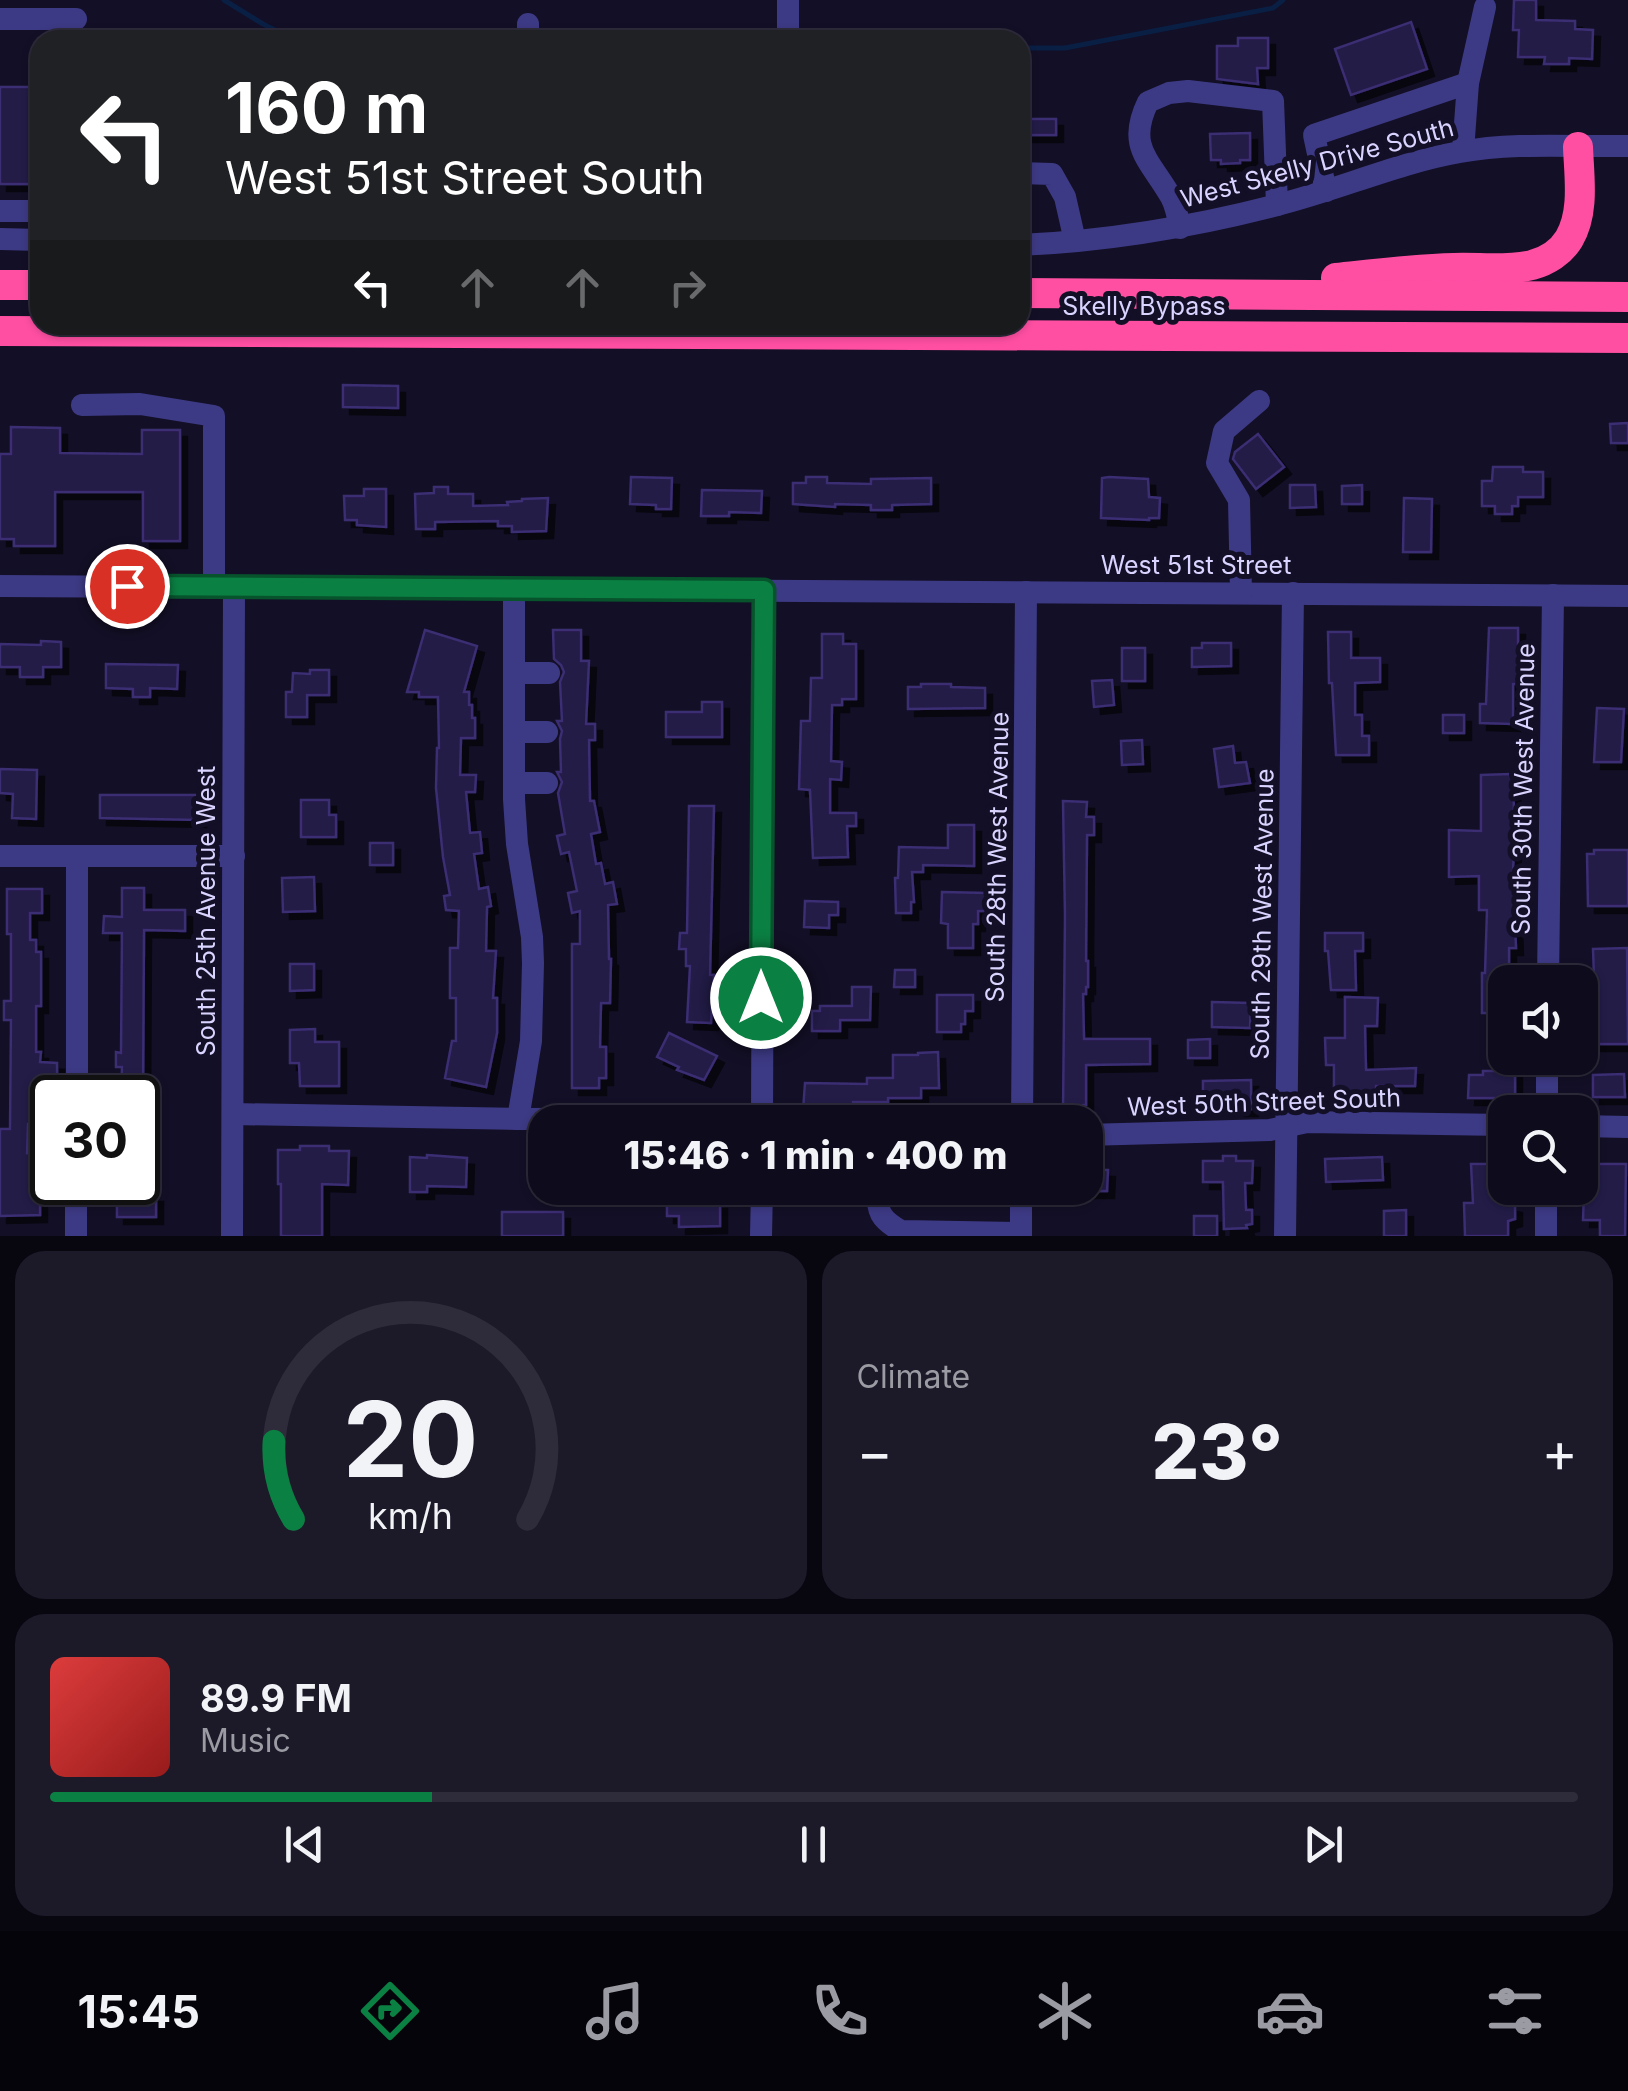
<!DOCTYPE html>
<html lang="en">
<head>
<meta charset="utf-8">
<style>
  :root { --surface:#0e0b1c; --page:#1c1929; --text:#f1f3f6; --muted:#9b9ba3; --line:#2e2b3b; --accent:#0b8043 }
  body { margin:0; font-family:Inter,sans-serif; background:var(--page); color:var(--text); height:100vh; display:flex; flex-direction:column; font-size:38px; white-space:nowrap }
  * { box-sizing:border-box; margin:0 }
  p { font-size:32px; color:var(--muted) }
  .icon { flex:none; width:55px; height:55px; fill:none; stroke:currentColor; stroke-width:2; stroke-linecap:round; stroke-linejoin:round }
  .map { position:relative; height:1236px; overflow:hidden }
  .details { display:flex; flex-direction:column; gap:15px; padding:15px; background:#08060f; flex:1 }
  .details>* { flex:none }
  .guide { position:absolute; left:30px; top:30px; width:1000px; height:305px; border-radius:30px; box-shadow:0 2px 8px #0004,0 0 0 2px var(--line); background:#202124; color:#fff; overflow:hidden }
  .buttons { position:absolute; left:1488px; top:965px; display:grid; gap:20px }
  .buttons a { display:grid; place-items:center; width:110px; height:110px; border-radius:20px; background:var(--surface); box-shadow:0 2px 8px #0004,0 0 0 2px var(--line); font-size:50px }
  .speed { position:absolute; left:30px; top:1075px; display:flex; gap:20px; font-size:50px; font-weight:700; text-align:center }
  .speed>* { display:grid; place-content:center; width:130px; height:130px; border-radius:50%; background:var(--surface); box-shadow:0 2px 8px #0004,0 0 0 2px var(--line); line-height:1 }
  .speed .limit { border:5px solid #111; border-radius:15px; background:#fff; color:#111 }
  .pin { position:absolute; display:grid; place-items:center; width:85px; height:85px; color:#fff; margin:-42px; border:5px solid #fff; border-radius:50%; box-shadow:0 2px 10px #0007 }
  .me { position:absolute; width:110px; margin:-55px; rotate:0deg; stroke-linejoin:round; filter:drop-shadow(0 0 8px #0008) }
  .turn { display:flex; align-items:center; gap:35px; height:210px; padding:0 30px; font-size:45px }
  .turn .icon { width:130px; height:130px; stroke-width:2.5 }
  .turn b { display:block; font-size:70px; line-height:85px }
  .lanes { display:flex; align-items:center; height:95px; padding:0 30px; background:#0003; justify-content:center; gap:50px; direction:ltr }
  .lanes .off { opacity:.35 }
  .big { font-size:75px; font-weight:800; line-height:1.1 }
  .details .widget { flex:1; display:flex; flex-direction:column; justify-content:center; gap:15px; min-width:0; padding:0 35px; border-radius:30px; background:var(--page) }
  .details .dial { align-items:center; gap:0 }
  .dial svg { height:260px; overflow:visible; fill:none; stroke:var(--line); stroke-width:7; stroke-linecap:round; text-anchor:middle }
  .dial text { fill:var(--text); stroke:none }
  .song { display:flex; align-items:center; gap:30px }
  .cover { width:120px; height:120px; border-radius:15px; background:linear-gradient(135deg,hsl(0 70% 55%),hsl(0 70% 35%)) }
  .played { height:10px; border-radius:5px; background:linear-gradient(90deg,var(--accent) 25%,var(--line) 25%) }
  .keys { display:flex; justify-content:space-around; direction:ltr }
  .heat { display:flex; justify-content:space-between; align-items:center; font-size:55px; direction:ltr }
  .details .tiles { flex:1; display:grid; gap:15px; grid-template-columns:1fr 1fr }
  .widget:last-child { grid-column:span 2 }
  .trip { position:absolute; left:528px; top:1105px; width:575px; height:100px; border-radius:30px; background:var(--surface); box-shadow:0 2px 8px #0004,0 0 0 2px var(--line); font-weight:800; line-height:100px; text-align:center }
  .tab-bar { display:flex; height:160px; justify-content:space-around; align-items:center; background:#06040b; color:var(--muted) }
  .tab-bar .icon { width:70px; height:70px }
  .tab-bar .on { color:var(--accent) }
  .tab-bar b { font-size:45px; color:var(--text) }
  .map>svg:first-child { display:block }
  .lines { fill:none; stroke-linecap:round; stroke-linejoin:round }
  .stream { stroke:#0a1f44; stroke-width:5 }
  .building { fill:#241b47; stroke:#3b2d73; stroke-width:2.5; filter:url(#shadow) }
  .minor { stroke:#3d3a85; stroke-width:22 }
  .highway { stroke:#ff4fa3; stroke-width:30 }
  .route-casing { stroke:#07532c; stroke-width:25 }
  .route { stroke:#0b8043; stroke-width:18 }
  .labels { text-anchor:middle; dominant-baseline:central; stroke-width:10; stroke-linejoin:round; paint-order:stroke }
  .street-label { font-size:25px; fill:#d9d4ff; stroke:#130f26 }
</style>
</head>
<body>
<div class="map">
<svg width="1628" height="1236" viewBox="0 0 1628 1236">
  <defs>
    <filter id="shadow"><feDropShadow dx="7" dy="7" stdDeviation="0" flood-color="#0009"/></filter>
  </defs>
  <rect width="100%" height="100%" fill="#130f26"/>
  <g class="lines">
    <g class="stream">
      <polyline points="224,0 263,24 295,40"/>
      <polyline points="1020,48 1065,48 1273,8 1283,0"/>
    </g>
  </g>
  <g class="building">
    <polygon points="1514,0 1536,0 1536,20 1575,21 1575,29 1593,30 1592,59 1569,58 1569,64 1544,64 1545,57 1518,57 1519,30 1513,30"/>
    <polygon points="1411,22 1427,69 1351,95 1335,49"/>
    <polygon points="1238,38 1268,38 1268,68 1257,68 1258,84 1217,79 1217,46 1238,46"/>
    <rect x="0" y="87" width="40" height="97"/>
    <rect x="1020" y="119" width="36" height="16"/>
    <polygon points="1250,133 1250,160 1240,160 1240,163 1221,164 1221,160 1211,160 1210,134"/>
    <polygon points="343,385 398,386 398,408 343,407"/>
    <polygon points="1628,423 1628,443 1611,443 1610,424"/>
    <polygon points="11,427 60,428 60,453 142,454 142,430 180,430 180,541 143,541 143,492 55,492 55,546 14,546 14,539 0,539 0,454 11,454"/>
    <polygon points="1258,434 1284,467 1256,489 1233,459 1235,452"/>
    <polygon points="1493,467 1523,467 1523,472 1543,472 1543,497 1518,497 1518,506 1512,506 1512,514 1495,514 1495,506 1482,506 1482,481 1492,481"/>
    <polygon points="631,477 672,478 671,509 656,509 656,505 630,504"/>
    <polygon points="806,477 827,477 827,483 871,484 871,479 931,478 931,504 892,505 892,510 871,510 871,505 835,504 835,507 793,504 793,483 806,483"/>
    <polygon points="1109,477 1148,479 1149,497 1160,498 1159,518 1149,518 1149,520 1101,518 1102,478"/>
    <polygon points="1290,485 1315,485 1316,507 1290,508"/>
    <polygon points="1362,485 1362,504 1342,504 1342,486"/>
    <polygon points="434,487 448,487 448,494 473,494 473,506 508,505 507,502 522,501 522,499 548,498 546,531 512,532 512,526 498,526 498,521 435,522 435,529 416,529 415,494 434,493"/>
    <polygon points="364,489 386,489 386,527 357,525 357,520 345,520 344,496 364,496"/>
    <polygon points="702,490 762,491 761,513 729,512 729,516 701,516"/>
    <polygon points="1404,498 1432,499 1431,552 1403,552"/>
    <polygon points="1489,628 1518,628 1518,684 1513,684 1513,724 1480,723 1480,704 1486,704"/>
    <polygon points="425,630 477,646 464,692 469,692 469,705 472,705 472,718 475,718 475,738 461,738 460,775 476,775 475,792 466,792 470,833 480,832 482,853 474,854 479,889 488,887 491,906 487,907 486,951 496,951 493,998 497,998 497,1033 486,1087 445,1078 452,1041 456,1041 456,998 450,998 450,948 458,948 459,911 446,910 444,896 450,895 443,857 436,788 437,748 439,748 438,697 419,697 419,692 407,692"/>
    <polygon points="553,630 581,630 581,661 589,661 586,724 595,724 595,740 589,740 590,801 594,801 600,832 591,834 596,864 601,863 605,884 613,882 617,904 608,905 609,959 611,959 610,1003 601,1003 600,1047 606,1047 606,1078 599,1078 599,1088 572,1088 572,944 580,944 580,911 572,913 568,893 577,891 569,852 561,854 557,836 565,834 558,793 562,782 557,772 561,772 560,739 562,731 557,721 562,721 560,682 564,672 561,665 554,659"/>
    <polygon points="1328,632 1351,632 1351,658 1380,658 1380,682 1355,683 1355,715 1362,715 1362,736 1369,736 1369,755 1336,755 1332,683 1329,683"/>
    <polygon points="822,634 843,634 843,644 856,644 856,699 842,699 842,705 832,705 831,761 842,762 841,780 830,779 830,813 856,813 856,826 847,826 848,857 813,858 810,790 799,789 801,721 810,721 811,678 822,678"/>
    <polygon points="41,641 61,642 61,667 43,667 43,677 20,677 20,667 0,667 0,644 41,645"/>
    <polygon points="1202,643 1231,643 1231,666 1192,667 1192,648 1202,648"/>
    <rect x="1122" y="648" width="23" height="33"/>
    <polygon points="106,664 178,665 177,689 150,688 150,697 133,697 133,689 106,688"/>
    <polygon points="310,670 329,670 329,695 307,695 307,717 286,717 286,692 292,692 293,673 310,674"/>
    <polygon points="1112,680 1114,705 1094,707 1092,681"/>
    <polygon points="921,684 951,684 951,687 985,688 985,708 908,709 908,687 921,687"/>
    <polygon points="702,702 722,702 722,737 666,737 666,712 702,712"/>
    <polygon points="1597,708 1624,709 1621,762 1594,762"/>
    <rect x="1443" y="715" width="21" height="18"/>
    <polygon points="1142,740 1143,764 1122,765 1121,741"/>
    <polygon points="1233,746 1235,763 1246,762 1250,783 1219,787 1214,749"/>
    <polygon points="0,769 37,770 36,819 12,818 13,794 0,793"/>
    <polygon points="1510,774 1510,777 1513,777 1514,813 1519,813 1518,834 1515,834 1513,869 1516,948 1509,948 1509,982 1505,982 1505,1025 1490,1024 1490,1013 1482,1013 1482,973 1485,973 1487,910 1479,910 1479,876 1449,877 1449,830 1481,831 1481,775"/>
    <polygon points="100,795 199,795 199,820 100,818"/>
    <polygon points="301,800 329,800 329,815 336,815 336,837 301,837"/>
    <polygon points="1063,801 1087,802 1086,817 1094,817 1094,835 1087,835 1086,961 1088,961 1088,987 1086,987 1086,994 1083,994 1084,1039 1150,1039 1150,1064 1086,1065 1086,1105 1083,1105 1083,1113 1063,1113 1065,916"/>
    <polygon points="689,806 714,806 710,975 714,975 711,1023 687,1022 690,966 686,966 686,949 679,949 680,933 687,933"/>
    <polygon points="948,825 974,825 974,866 923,865 923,872 912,872 914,902 911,902 911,913 896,913 895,878 898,878 899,847 948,848"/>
    <rect x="370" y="843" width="23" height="22"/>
    <polygon points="1594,850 1628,850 1628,906 1588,906 1587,854 1594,854"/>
    <polygon points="314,877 315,911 283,912 282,878"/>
    <polygon points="122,888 144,888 144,910 185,910 185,931 144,930 143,1098 121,1098 122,1067 116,1067 116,1052 121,1053 122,933 103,933 104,916 122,917"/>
    <polygon points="7,889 42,889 42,913 30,913 30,940 36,940 36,952 41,952 41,1006 36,1006 36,1052 41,1052 40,1062 57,1063 57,1079 41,1079 41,1124 28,1124 27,1153 52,1155 52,1171 40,1171 40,1215 0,1216 0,1129 10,1129 11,1020 4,1020 4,1001 11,1001 11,934 7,934"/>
    <polygon points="942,892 988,893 988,911 978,911 978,924 973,924 973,948 948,948 948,924 941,923"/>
    <polygon points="805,901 838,902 838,915 829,915 829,928 804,927"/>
    <polygon points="1325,933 1363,933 1363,951 1355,951 1356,990 1331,990 1328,951 1325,951"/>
    <polygon points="1627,948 1628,1044 1593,1044 1593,1003 1595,1003 1593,949"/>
    <polygon points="290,964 314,964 314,990 290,991"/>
    <polygon points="895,970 915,970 915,987 894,987"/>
    <polygon points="852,987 871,987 870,1020 840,1020 840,1031 812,1031 812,1011 820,1011 820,1006 852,1006"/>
    <polygon points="937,995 973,995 973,1011 965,1011 965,1024 961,1024 961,1032 937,1032"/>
    <polygon points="1345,997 1378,998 1377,1026 1365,1026 1366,1070 1416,1068 1415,1086 1376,1086 1376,1100 1346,1099 1346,1089 1334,1089 1334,1065 1326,1065 1325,1038 1345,1038"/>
    <polygon points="1212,1002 1251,1003 1250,1028 1212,1027"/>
    <polygon points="315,1029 315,1042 339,1042 339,1086 300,1086 299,1063 290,1063 290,1030"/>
    <polygon points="669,1033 717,1056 704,1080 677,1070 679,1067 657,1057"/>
    <polygon points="1210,1039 1210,1058 1188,1058 1188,1040"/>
    <polygon points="938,1052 939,1088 921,1088 921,1098 888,1098 888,1102 853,1102 853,1115 834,1114 834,1111 803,1111 805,1083 867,1084 867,1078 893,1078 893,1055 918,1055 918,1053"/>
    <polygon points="1483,1071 1515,1071 1515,1098 1468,1098 1469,1075 1483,1075"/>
    <polygon points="1624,1074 1625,1097 1593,1097 1593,1075"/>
    <polygon points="1251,1080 1251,1109 1238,1109 1238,1103 1203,1103 1203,1081"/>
    <polygon points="300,1146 329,1146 329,1151 349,1151 348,1185 322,1184 322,1236 281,1236 281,1184 278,1184 278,1150 300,1150"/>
    <polygon points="427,1155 467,1158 466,1187 427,1186 427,1192 410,1192 410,1157 427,1158"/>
    <polygon points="1223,1156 1236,1156 1236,1161 1253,1161 1252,1183 1245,1183 1246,1210 1252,1210 1252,1224 1246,1225 1247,1228 1224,1229 1223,1182 1203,1182 1203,1161 1223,1161"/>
    <polygon points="1382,1157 1383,1180 1326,1182 1325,1159"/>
    <polygon points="1471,1164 1505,1164 1505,1204 1515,1206 1515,1219 1508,1221 1508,1236 1465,1236 1464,1203 1473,1203"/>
    <polygon points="1585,1164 1626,1164 1625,1236 1600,1236 1600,1220 1583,1220"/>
    <polygon points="1085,1170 1108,1170 1107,1191 1085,1191"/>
    <polygon points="667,1188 684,1188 684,1203 720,1202 720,1226 679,1227 679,1216 667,1216"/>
    <rect x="117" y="1195" width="39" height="22"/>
    <polygon points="1406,1210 1406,1236 1384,1236 1384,1211"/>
    <rect x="502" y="1212" width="61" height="24"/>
    <rect x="1194" y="1216" width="23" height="20"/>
  </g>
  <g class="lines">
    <g class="minor">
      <polyline points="0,19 76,19"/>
      <polyline points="528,40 528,24"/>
      <polyline points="788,40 788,0"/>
      <polyline points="1463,151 1468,83 1485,7"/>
      <polyline points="1020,173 1052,174 1065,197 1075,241"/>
      <polyline points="1326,191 1314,135 1468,83"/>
      <polyline points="0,211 40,211"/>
      <path d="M1180 228C1178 217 1176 206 1171 197 1150 160 1126 147 1148 102L1169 93 1188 91 1273 101 1277 205"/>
      <polyline points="0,239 40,240"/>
      <path d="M1020 245C1107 241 1192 227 1277 205 1338 190 1397 163 1460 152 1514 142 1573 147 1628 146"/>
      <polyline points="82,405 140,404 214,416 214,586"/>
      <polyline points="0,586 1628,596"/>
      <polyline points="514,589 514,799 517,844 532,937 533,963 531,1041 518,1119"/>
      <polyline points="1241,593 1239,500 1217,463 1224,431 1259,401"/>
      <polyline points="514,673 549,673"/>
      <polyline points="514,732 547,732"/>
      <polyline points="514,783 547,783"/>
      <polyline points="0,856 234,856"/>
      <polyline points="1548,982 1553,595"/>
      <polyline points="77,1098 77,856"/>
      <polyline points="1547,1112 1547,1058"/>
      <polyline points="233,1114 518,1119 761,1118"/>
      <polyline points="762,1122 764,590"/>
      <polyline points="1022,1122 1026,592"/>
      <polyline points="1580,1126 1628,1127"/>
      <polyline points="1085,1135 1270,1130 1307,1122 1505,1125"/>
      <path d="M877 1188C877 1212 880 1219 901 1231L1021 1233"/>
      <polyline points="76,1236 76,1182"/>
      <polyline points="232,1236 234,586"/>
      <polyline points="761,1236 762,1188"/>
      <polyline points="1021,1236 1021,1188"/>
      <polyline points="1285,1236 1293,593"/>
      <polyline points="1546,1236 1546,1188"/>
    </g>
    <g class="highway">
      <path d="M1336 278C1375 274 1415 269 1454 268 1479 267 1507 271 1532 265 1547 261 1561 252 1569 239 1585 212 1579 176 1578 147"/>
      <polyline points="0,285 40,285"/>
      <polyline points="1020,293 1628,297"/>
      <polyline points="0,331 1628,338"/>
    </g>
  </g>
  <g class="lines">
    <g class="route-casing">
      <polyline id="route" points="127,586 764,590 761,998"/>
    </g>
    <use href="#route" class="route"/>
  </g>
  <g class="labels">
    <g class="street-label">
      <text transform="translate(1317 163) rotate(-15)">West Skelly Drive South</text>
      <text x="1144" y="306">Skelly Bypass</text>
      <text x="1196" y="565">West 51st Street</text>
      <text transform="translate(1523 789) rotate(-89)">South 30th West Avenue</text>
      <text transform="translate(997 857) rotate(-89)">South 28th West Avenue</text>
      <text transform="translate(206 911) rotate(-90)">South 25th Avenue West</text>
      <text transform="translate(1262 914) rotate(-89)">South 29th West Avenue</text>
      <text transform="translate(1264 1102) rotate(-2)">West 50th Street South</text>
    </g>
  </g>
</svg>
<div class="buttons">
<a><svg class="icon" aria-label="sound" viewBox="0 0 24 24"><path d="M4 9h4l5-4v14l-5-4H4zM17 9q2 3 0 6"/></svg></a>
<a><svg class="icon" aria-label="search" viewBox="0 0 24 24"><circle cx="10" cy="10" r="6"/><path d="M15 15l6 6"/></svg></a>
</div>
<div class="speed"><div class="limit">30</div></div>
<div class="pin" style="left:127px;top:586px;background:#d93025"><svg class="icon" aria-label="arrive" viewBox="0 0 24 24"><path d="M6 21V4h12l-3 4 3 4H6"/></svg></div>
<svg class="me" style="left:761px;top:998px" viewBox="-20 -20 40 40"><circle r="17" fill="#0b8043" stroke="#fff" stroke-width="3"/><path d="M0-11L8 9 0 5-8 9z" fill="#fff"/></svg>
<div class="trip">15:46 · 1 min · 400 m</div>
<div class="guide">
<div class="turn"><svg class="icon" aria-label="left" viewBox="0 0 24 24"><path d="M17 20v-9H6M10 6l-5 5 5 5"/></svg><div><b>160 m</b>West 51st Street South</div></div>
<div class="lanes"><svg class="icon" aria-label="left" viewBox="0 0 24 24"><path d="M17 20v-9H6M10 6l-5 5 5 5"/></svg><svg class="icon off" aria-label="ahead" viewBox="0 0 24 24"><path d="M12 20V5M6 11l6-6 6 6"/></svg><svg class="icon off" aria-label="ahead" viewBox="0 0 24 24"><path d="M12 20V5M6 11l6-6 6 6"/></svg><svg class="icon off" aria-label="right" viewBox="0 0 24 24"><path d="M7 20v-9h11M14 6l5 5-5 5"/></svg></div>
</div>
</div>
<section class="details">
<div class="tiles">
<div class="widget dial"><svg viewBox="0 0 100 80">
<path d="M14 69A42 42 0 1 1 86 69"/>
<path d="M14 69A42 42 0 0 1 8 45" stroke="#0b8043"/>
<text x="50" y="56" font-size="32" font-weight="700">20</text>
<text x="50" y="72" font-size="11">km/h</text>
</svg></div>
<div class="widget"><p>Climate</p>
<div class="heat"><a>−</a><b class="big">23°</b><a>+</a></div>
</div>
<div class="widget">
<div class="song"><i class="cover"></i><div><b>89.9 FM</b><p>Music</p></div></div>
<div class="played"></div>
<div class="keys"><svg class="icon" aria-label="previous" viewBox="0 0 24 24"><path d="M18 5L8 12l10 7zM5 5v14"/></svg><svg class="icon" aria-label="pause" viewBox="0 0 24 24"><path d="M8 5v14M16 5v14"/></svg><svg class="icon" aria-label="next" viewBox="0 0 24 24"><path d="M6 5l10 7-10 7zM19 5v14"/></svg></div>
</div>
</div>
</section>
<nav class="tab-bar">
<b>15:45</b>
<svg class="icon on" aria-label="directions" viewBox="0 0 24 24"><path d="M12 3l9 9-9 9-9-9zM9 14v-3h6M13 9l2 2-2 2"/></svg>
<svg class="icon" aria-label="music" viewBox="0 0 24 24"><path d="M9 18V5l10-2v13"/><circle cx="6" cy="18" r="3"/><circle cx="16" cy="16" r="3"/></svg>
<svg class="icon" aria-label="phone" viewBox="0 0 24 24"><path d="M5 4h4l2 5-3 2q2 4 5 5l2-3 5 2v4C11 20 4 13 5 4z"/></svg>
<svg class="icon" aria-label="climate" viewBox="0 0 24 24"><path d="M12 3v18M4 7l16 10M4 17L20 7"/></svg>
<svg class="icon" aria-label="car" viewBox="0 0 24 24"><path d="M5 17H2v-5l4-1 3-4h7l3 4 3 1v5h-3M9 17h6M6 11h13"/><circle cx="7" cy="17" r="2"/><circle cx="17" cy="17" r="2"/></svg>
<svg class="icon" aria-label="filters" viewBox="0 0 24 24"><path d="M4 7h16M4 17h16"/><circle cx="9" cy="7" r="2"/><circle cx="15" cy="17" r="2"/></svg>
</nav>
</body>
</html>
